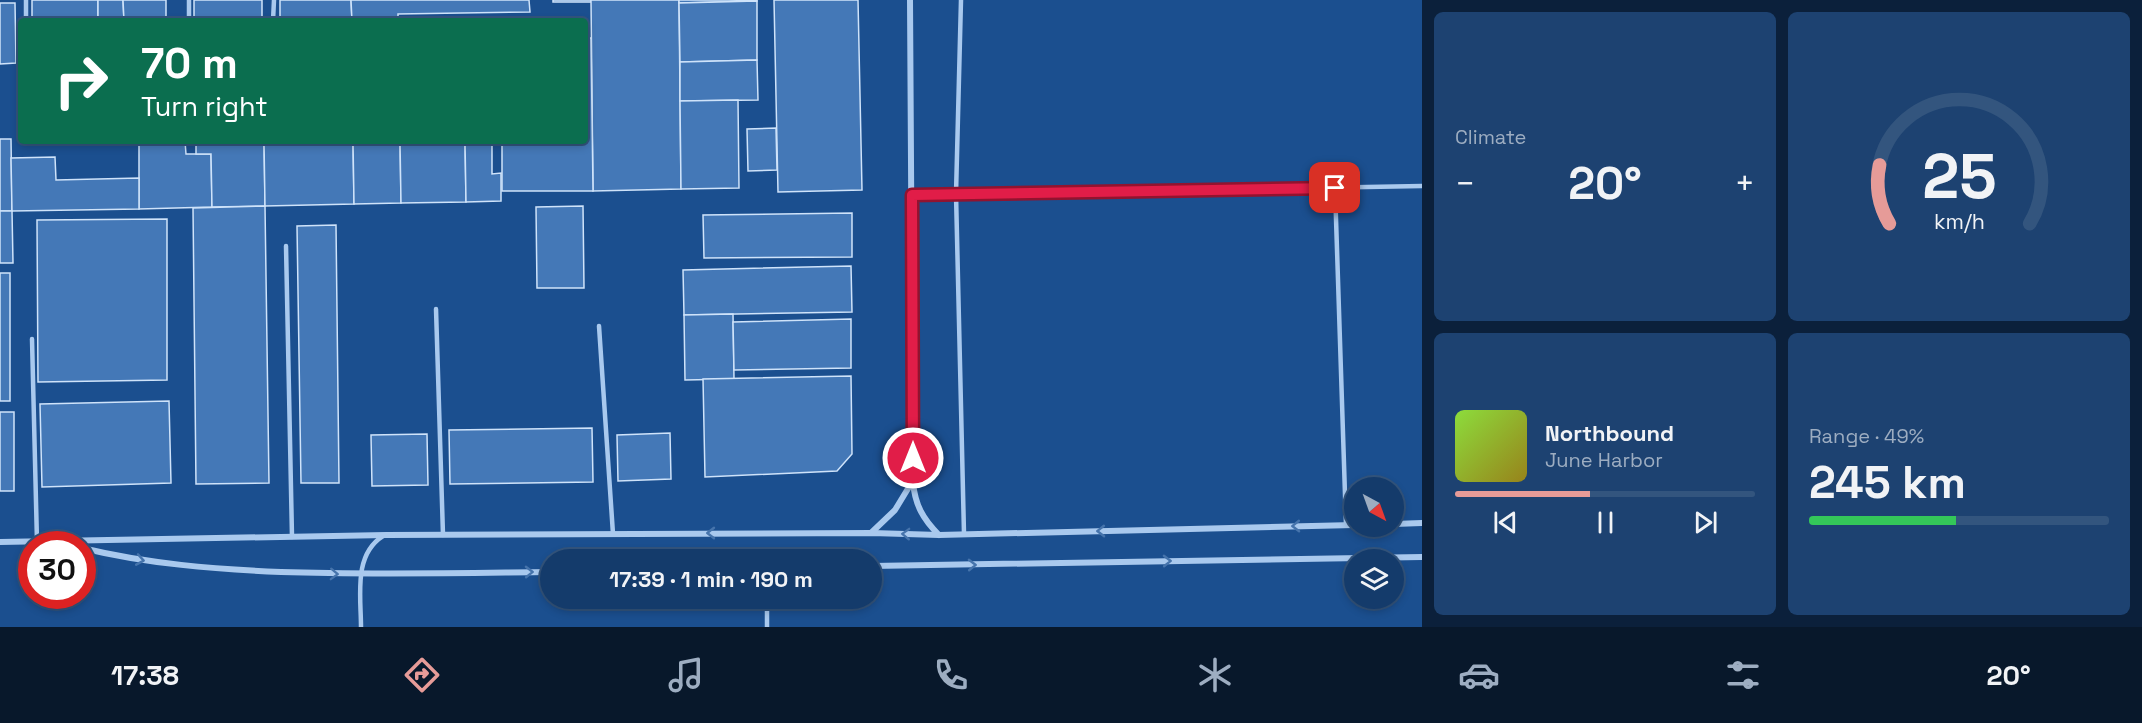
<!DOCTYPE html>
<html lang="en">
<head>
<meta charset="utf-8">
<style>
  :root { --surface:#143b6b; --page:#1d4271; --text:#f1f3f6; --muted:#9dadc1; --line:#33557e; --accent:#e69b98 }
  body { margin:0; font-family:"Space Grotesk",sans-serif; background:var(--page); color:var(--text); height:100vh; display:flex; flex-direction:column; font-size:22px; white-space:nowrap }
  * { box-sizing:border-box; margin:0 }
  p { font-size:20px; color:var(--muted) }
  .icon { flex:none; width:33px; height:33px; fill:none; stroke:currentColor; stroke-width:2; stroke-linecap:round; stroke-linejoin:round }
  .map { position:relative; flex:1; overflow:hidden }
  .drawer { display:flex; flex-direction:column; gap:12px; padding:12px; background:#0b203b; width:720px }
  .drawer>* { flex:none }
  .guide { position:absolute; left:18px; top:18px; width:570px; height:126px; border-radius:6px; box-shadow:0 3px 9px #0003,0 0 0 2px var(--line); background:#0b6e4f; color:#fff; overflow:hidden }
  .needle { width:39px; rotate:139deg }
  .tools { position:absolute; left:1344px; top:477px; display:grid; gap:12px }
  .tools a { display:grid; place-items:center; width:60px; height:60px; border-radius:50%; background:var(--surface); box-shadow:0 3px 9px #0003,0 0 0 2px var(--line); font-size:30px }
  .speed { position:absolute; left:18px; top:531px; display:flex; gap:12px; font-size:30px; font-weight:700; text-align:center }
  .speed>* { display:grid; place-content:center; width:78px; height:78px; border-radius:50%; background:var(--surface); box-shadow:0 3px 9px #0003,0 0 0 2px var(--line); line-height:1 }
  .speed .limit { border:9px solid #d22; background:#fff; color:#111 }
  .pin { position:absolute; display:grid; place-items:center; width:51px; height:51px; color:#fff; margin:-26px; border-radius:12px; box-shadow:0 3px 9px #0006 }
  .me { position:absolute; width:66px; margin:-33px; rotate:0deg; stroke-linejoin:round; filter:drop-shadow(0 0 4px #0008) }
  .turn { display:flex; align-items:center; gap:21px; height:126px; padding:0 24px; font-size:27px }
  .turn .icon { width:78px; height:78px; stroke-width:2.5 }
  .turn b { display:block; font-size:42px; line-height:51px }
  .big { font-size:45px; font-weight:700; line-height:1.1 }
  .drawer .tile { flex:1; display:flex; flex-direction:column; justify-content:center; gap:9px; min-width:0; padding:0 21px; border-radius:9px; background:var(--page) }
  .drawer .dial { align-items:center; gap:0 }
  .dial svg { height:156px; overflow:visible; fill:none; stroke:var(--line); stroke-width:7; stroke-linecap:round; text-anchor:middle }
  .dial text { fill:var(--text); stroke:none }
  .song { display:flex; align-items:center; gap:18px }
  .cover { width:72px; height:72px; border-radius:9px; background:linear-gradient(135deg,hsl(90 70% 55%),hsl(50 70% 35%)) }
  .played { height:6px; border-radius:3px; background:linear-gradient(90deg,var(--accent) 45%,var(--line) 45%) }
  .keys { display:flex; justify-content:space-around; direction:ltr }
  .heat { display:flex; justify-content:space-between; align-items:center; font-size:33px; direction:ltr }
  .charge { height:9px; border-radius:4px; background:linear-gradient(90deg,#34c759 49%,var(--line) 0) }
  .drawer .tiles { flex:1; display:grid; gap:12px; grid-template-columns:repeat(2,1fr) }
  .trip { position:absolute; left:540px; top:549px; width:342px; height:60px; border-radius:30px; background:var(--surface); box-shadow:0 3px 9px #0003,0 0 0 2px var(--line); font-weight:700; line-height:60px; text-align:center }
  .tabs { display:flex; height:96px; justify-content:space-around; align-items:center; background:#08182b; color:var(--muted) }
  .tabs .icon { width:42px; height:42px }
  .tabs .active { color:var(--accent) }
  .tabs b { font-size:27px; color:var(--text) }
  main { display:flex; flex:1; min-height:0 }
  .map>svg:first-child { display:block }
  .building { fill:#4478b7; stroke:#cfe3fa; stroke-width:1.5 }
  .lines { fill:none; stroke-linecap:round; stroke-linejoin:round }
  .service { stroke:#a9c9ee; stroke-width:4.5 }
  .minor { stroke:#a9c9ee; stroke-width:6 }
  .oneway { stroke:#4674ac }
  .route-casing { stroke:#92132f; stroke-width:15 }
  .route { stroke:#e11d48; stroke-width:10 }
</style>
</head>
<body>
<main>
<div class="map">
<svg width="1422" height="627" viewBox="0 0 1422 627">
  <rect width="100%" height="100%" fill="#1b4f8f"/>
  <g class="building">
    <rect x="32" y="0" width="66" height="21"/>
    <polygon points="98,0 123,0 124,21 98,21"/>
    <polygon points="123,0 166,0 166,21 124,21"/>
    <rect x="194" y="0" width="68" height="21"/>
    <polygon points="280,0 351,0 352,21 280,21"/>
    <polygon points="351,0 529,0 530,12 398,14 398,21 352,21"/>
    <rect x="553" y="0" width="38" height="2"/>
    <polygon points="591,0 679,0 681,189 593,191"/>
    <polygon points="679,0 757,0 757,1 679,3"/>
    <polygon points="774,0 858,0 862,190 778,192"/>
    <polygon points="757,1 757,60 680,62 679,3"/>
    <polygon points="0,3 15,3 16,63 0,64"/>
    <polygon points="585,38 591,38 593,191 502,191 502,141 585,141"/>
    <polygon points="757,60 758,100 680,101 680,62"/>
    <polygon points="738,100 739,188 681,189 680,101"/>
    <polygon points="776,128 777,170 748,171 747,129"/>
    <polygon points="0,139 11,139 12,211 0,211"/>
    <polygon points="139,141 185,141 186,154 211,154 212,207 139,209"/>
    <polygon points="196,141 264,141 265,206 212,207 211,154 196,154"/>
    <polygon points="264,141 353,141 354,204 265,206"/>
    <polygon points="353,141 400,141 401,203 354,204"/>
    <polygon points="400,141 465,141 466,202 401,203"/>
    <polygon points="465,141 492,141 492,174 501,173 501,201 466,202"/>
    <polygon points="55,157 56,180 139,178 139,209 12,211 11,158"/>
    <polygon points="265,206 269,483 196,484 193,208"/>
    <polygon points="583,206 584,288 537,288 536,207"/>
    <polygon points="0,211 12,211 13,263 0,263"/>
    <polygon points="852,213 852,257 704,258 703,215"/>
    <polygon points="167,219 167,380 38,382 37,220"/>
    <polygon points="336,225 339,483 301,483 297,226"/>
    <polygon points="851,266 852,312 684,315 683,270"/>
    <rect x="0" y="273" width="10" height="128"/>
    <polygon points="733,314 734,379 685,380 684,315"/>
    <polygon points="851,319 851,368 734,370 733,322"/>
    <polygon points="851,376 852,454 837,471 705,477 703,379"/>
    <polygon points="169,401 171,483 42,487 40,404"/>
    <rect x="0" y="412" width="14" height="79"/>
    <polygon points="592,428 593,482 450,484 449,430"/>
    <polygon points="670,433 671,479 618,481 617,435"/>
    <polygon points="427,434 428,485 372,486 371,435"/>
  </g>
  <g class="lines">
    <g class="service">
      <polyline points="189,0 189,21"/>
      <polyline points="961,0 956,194 964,534"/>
      <polyline points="26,21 26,0"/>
      <polyline points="273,21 274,0"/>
      <polyline points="1335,188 1346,525"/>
      <polyline points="912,195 1422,186"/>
      <polyline points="286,246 292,537"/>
      <polyline points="436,309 443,535"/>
      <polyline points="599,326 613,534"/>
      <polyline points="32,339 37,542"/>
      <polyline points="767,598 767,627"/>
      <path d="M361 627C361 596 353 555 383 536"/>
    </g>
    <g class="minor">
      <path d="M910 0 913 482C915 505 923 519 939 535"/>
      <polyline points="1394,524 1422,523"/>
      <polyline points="872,532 895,510 912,482"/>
      <polyline points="0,542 386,535 872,533 939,535 1354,525"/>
      <path d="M82 548C148 564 214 569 281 572 371 575 461 573 550 572"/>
      <polyline points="872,566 1422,557"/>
    </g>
  </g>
  <defs><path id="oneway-chevron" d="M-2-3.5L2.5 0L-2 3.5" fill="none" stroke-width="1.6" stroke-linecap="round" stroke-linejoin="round" transform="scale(1.5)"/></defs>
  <g class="oneway">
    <use href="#oneway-chevron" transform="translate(1296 526) rotate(179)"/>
    <use href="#oneway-chevron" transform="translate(1101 531) rotate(179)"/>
    <use href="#oneway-chevron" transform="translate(711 533) rotate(180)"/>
    <use href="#oneway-chevron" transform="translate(906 534) rotate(-178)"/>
    <use href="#oneway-chevron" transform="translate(140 560) rotate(10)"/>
    <use href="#oneway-chevron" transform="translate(1167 561) rotate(-1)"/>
    <use href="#oneway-chevron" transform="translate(972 565) rotate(-1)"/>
    <use href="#oneway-chevron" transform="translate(529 572) rotate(-1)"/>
    <use href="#oneway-chevron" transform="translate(334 574) rotate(2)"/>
  </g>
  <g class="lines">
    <g class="route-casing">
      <polyline id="route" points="913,458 912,195 1335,188"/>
    </g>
    <use href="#route" class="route"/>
  </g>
</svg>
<div class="tools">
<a><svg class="needle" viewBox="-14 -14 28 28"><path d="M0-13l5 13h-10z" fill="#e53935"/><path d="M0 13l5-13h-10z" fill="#9dadc1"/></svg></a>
<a><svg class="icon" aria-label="layers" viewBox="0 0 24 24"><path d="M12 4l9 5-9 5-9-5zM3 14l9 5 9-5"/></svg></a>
</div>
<div class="speed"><div class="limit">30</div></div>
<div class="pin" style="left:1335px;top:188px;background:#d93025"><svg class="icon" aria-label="arrive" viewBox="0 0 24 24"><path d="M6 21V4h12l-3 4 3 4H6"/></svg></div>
<svg class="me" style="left:913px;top:458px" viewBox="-20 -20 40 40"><circle r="17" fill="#e11d48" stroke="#fff" stroke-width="3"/><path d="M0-11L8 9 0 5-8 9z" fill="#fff"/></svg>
<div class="trip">17:39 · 1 min · 190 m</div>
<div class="guide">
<div class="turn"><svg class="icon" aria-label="right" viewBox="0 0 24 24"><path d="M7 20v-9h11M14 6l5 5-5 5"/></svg><div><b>70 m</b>Turn right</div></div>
</div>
</div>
<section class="drawer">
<div class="tiles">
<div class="tile"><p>Climate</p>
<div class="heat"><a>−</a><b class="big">20°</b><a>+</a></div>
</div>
<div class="tile dial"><svg viewBox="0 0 100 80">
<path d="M14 69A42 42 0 1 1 86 69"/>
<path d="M14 69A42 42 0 0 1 9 39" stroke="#e69b98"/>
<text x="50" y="56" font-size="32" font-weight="700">25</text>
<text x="50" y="72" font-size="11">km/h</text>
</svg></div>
<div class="tile">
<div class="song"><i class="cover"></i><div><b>Northbound</b><p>June Harbor</p></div></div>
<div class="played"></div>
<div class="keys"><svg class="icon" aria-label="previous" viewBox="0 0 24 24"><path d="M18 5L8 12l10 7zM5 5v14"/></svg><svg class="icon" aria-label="pause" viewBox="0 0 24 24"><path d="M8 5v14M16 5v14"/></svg><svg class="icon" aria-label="next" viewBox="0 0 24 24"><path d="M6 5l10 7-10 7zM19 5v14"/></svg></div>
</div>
<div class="tile"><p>Range · 49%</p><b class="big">245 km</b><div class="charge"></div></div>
</div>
</section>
</main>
<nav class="tabs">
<b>17:38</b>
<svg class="icon active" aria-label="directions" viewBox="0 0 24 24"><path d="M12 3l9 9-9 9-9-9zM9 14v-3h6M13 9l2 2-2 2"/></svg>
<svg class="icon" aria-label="music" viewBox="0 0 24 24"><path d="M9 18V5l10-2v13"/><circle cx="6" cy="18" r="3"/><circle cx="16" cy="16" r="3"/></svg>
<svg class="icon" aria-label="phone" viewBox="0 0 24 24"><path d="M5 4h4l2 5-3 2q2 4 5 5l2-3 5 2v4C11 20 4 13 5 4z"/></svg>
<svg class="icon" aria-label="climate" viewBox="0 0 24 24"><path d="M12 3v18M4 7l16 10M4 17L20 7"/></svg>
<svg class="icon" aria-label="car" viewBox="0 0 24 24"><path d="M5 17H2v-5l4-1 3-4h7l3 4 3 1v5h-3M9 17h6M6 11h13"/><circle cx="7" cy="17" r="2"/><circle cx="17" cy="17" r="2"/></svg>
<svg class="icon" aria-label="filters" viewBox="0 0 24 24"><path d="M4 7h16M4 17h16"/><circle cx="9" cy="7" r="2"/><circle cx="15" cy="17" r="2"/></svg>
<b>20°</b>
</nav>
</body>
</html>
